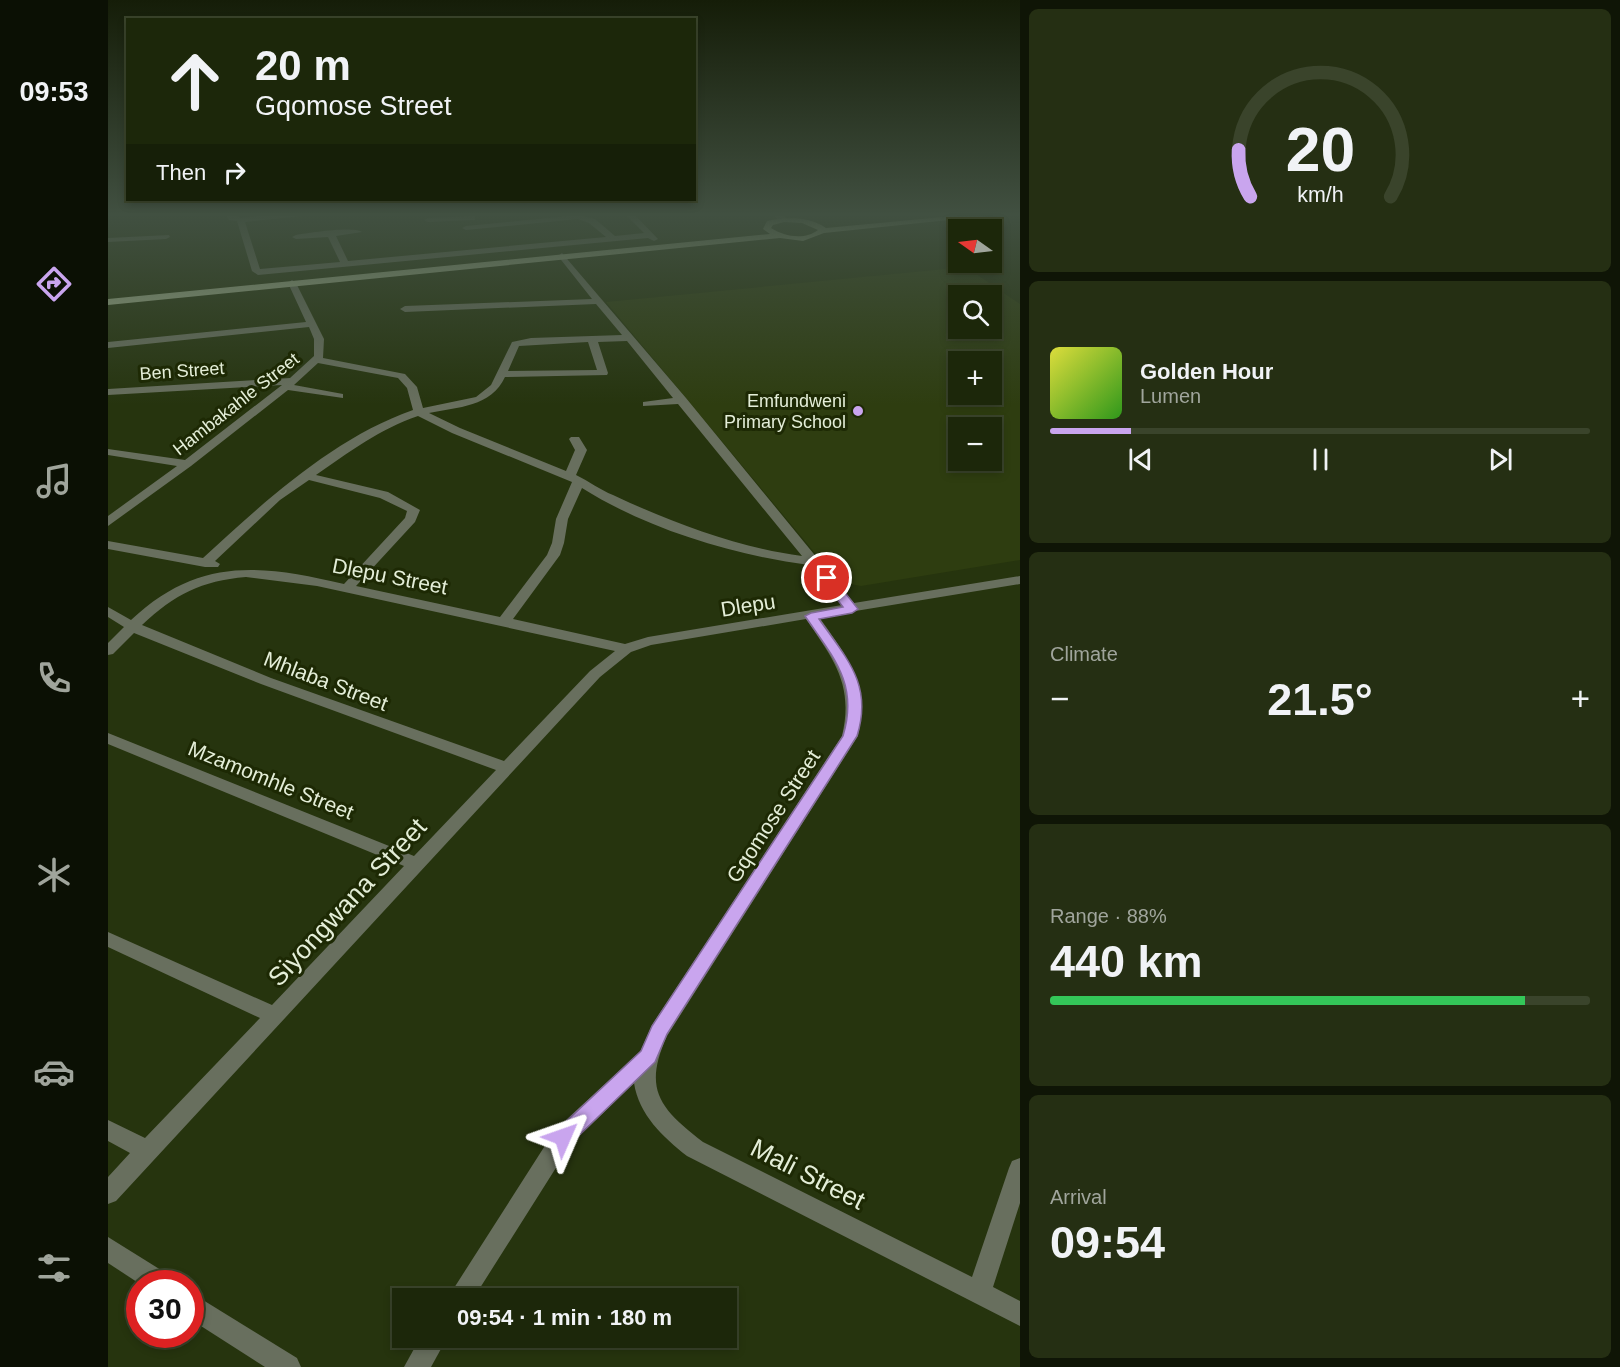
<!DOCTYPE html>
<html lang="en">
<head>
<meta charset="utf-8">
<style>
  :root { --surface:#1c270a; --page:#252f13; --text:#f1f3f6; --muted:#a0a59c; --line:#3a442b; --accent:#c9a5ee }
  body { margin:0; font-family:Arial,sans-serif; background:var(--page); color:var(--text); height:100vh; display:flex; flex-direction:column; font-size:22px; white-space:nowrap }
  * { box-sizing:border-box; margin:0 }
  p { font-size:20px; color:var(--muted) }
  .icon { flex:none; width:33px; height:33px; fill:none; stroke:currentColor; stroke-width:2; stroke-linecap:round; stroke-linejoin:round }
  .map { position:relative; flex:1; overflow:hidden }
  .details { display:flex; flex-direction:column; gap:9px; padding:9px; background:#0f1506; width:600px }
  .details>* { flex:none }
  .banner { position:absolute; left:18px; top:18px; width:570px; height:183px; border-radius:0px; box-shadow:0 3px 9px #0003,0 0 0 2px var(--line); background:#1c270a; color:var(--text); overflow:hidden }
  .needle { width:39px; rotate:284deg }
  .tools { position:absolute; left:840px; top:219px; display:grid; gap:12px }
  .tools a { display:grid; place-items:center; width:54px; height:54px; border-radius:0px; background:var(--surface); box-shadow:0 3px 9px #0003,0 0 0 2px var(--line); font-size:30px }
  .speed { position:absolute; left:18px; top:1270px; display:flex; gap:12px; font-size:30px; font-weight:700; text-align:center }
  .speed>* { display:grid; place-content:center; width:78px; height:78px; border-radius:50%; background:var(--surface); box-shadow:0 3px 9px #0003,0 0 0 2px var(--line); line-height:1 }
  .speed .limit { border:9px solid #d22; background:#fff; color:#111 }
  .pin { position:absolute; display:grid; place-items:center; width:51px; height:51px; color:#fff; margin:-26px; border:3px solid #fff; border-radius:50%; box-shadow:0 2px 6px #0007 }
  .me { position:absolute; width:66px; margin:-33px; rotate:47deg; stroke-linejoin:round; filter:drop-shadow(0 0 4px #0008) }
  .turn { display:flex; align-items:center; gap:21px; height:126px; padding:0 30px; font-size:27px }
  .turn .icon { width:78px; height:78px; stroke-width:2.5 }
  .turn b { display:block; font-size:42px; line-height:51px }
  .then { display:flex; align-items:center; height:57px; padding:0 30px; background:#0003; gap:12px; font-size:22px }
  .big { font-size:45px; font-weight:800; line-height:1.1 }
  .details .card { flex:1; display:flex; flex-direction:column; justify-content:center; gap:9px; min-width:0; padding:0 21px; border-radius:9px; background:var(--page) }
  .details .dial { align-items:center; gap:0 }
  .dial svg { height:156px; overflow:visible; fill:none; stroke:var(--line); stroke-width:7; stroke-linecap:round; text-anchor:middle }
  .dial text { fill:var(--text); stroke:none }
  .song { display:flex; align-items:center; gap:18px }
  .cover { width:72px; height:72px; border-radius:9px; background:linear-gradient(135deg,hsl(60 70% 55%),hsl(110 70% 35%)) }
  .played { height:6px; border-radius:3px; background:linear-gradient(90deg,var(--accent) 15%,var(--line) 15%) }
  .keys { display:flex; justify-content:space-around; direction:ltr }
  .heat { display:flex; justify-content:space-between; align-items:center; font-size:33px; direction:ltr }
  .charge { height:9px; border-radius:4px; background:linear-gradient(90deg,#34c759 88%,var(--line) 0) }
  .trip { position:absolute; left:284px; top:1288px; width:345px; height:60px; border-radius:0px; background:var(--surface); box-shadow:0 3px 9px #0003,0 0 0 2px var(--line); font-weight:800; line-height:60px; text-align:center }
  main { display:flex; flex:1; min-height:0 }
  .tabs { display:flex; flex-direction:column; width:108px; justify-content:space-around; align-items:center; background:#0b1004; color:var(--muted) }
  .tabs .icon { width:42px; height:42px }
  .tabs .active { color:var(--accent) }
  .tabs b { font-size:27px; color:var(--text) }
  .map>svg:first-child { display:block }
  .built { fill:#2e3d10; fill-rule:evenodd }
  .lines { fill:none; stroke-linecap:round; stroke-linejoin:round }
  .minor { fill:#686f5e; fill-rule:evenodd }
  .major { fill:#a0af8c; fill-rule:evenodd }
  .route { fill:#c9a5ee; stroke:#836b9b; stroke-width:1.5 }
  .poi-dot { fill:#c9a5ee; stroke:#1d2904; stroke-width:2 }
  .labels { text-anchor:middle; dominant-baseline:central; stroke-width:6; stroke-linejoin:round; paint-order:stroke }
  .far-street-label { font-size:18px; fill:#e4eed8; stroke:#1d2904 }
  .far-poi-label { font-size:18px; fill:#e4eed8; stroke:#1d2904; text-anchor:end }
  .street-label { font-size:21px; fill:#e4eed8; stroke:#1d2904 }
  .near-street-label { font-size:26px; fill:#e4eed8; stroke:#1d2904 }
</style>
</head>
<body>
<main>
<nav class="tabs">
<b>09:53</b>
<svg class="icon active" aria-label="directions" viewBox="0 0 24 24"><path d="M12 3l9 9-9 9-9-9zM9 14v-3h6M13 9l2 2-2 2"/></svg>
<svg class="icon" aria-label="music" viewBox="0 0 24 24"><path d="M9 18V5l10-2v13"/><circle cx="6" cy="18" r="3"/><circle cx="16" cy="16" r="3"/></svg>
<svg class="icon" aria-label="phone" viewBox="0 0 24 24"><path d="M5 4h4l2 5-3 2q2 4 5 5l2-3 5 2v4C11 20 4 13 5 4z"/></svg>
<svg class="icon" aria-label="climate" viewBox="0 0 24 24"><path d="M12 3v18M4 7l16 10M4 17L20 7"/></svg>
<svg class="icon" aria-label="car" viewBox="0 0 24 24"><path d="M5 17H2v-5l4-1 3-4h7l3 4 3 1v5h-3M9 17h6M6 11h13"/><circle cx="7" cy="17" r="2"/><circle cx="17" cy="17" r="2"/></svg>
<svg class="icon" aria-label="filters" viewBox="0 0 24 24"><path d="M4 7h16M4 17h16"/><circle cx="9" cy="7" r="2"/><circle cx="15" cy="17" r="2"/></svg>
</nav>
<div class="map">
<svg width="912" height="1367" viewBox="0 0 912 1367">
  <rect width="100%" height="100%" fill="#26340e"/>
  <path class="built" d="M858 267 912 304V560L753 586 731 582 498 302ZM850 296H884V328H850ZM850 362H884V394H850ZM850 428H884V460H850Z"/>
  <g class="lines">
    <g class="minor">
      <path d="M117 213H125L132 218 177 213H254L250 215 194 216 137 222 152 269 232 262 220 237 188 239 184 237 188 235C202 233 243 226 254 232L228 236 240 261 498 237 481 223 470 219 358 230 354 228 358 226 470 215 487 219 507 236 536 233 516 213H525L550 239 546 241 540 238 150 275 144 271 129 221 121 220Z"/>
      <polygon points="663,213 672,213 680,220 673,222"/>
      <polygon points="367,216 367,220 364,220 320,222 316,220 320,218"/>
      <polygon points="61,235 62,237 58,239 0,242 0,238"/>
      <path d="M454 253 578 398 746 603 912 576V584L711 617C740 658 761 684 750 736L559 1036C535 1089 551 1108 595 1142L864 1277 901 1168 904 1161 912 1158V1203L885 1287 912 1301V1326L579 1156C555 1137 531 1115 526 1083L463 1144 365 1299H339L447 1130 532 1052 544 1025 734 736C746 685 726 660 698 619L543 645 523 652 492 677 8 1201 0 1204V1177L22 1153 0 1141V1120L37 1138 152 1018 0 947V932L164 1005 296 866 0 744V733L306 856 388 770 153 684 26 633 5 654 0 655V643L16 627 0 617V607L23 620C90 557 152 564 236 584L297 518 299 511 272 498 201 480 172 500 107 561 112 564 110 567H97L0 549V541L95 558C156 502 225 438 305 410L299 388 290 378 210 363 186 385 235 394V398L180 390 83 466 0 526V516L69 466 0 455V449L77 460 174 385 0 395V389L182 378 206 356V339L201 327 0 348V342L198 322 180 283 184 280 188 283 216 339 215 358 297 374 309 387 315 408 368 397 383 385 404 342 423 338 514 335 488 304 297 312 292 309 297 306 484 299 450 256ZM519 341 565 398 535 402V406L570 404 694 556C628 547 565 523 505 495 492 490 481 481 468 475L479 450 471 437H463L461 439 467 450 458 471 352 428 321 413C350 407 383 407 397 377L499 375 500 373 490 342ZM480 342 489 370 400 371 411 346ZM310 416 344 433 464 482 448 519 444 543 439 555 392 617 248 586 307 522 312 510 280 492 208 475C241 452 272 429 310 416ZM474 488C539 529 625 555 701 565L734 605 540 637 517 644 405 619 452 555 456 543 460 519ZM138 577 209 586 507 651 482 671 396 761 163 678 34 625C67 594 93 581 138 577Z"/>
      <polygon points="0,1237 61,1275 64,1284 32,1284 0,1263"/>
      <polygon points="82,1292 189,1358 193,1367 157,1367 82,1319"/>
      <polygon points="312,1338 339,1338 323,1367 296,1367"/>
    </g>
    <path class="major" d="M877 213H908L716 233 695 241 672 238 0 305V299L662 234 655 229 659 221C679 217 701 216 718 228ZM676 222 694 223 710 230C697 240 677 237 663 228L665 225Z"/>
  </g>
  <linearGradient id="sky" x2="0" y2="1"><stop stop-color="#151d08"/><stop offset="0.53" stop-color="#415041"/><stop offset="1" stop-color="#415041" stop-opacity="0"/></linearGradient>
  <rect width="912" height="405" fill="url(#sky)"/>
  <path class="route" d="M719 574 723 575 750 609 744 613 711 619C739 659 765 685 749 736L559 1034 547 1062 462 1144 455 1146 448 1144 445 1137 448 1131 533 1051 544 1026 735 736C751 684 725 657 697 616L703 613 735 607 713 578Z"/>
  <circle class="poi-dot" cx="750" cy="411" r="6"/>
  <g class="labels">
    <g class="far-street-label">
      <text transform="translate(74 371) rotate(-4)">Ben Street</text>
      <text transform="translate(128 404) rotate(-38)">Hambakahle Street</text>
    </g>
    <g class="far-poi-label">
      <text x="738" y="401">Emfundweni<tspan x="738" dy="21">Primary School</tspan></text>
    </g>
    <g class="street-label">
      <text transform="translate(282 576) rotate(11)">Dlepu Street</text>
      <text transform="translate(640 605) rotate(-9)">Dlepu</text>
      <text transform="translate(218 681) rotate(21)">Mhlaba Street</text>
      <text transform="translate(163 780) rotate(22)">Mzamomhle Street</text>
      <text transform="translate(665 816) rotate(-57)">Gqomose Street</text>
    </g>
    <g class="near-street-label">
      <text transform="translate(239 902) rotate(-47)">Siyongwana Street</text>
      <text transform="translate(700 1174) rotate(27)">Mali Street</text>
    </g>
  </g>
</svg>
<div class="tools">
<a><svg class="needle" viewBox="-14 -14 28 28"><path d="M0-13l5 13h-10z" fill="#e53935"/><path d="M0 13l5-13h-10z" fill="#a0a59c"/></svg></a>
<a><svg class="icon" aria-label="search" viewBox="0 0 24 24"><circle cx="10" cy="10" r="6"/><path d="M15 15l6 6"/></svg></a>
<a>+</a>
<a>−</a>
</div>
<div class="speed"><div class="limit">30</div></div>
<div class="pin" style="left:719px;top:578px;background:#d93025"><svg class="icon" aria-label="arrive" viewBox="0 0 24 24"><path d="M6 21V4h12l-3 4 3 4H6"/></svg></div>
<svg class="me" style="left:455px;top:1137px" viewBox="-20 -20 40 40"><path d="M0-17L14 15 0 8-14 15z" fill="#c9a5ee" stroke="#fff" stroke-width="4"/></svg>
<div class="trip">09:54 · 1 min · 180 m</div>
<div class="banner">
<div class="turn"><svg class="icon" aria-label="ahead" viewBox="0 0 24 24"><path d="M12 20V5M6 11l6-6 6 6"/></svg><div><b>20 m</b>Gqomose Street</div></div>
<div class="then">Then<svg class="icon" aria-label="right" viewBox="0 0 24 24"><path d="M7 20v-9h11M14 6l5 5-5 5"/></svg></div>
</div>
</div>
<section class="details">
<div class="card dial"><svg viewBox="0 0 100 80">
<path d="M14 69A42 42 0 1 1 86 69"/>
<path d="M14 69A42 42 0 0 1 8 45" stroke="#c9a5ee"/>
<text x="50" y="56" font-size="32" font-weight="700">20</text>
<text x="50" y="72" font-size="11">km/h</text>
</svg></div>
<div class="card">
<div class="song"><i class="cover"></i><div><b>Golden Hour</b><p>Lumen</p></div></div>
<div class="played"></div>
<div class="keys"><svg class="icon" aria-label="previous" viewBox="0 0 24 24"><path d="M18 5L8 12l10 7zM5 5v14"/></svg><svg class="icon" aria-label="pause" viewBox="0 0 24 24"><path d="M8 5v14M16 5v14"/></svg><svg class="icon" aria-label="next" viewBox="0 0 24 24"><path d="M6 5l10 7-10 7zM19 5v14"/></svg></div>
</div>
<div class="card"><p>Climate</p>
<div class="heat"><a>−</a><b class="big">21.5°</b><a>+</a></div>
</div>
<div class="card"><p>Range · 88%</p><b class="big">440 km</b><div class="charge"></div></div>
<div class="card"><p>Arrival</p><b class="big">09:54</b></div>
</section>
</main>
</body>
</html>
